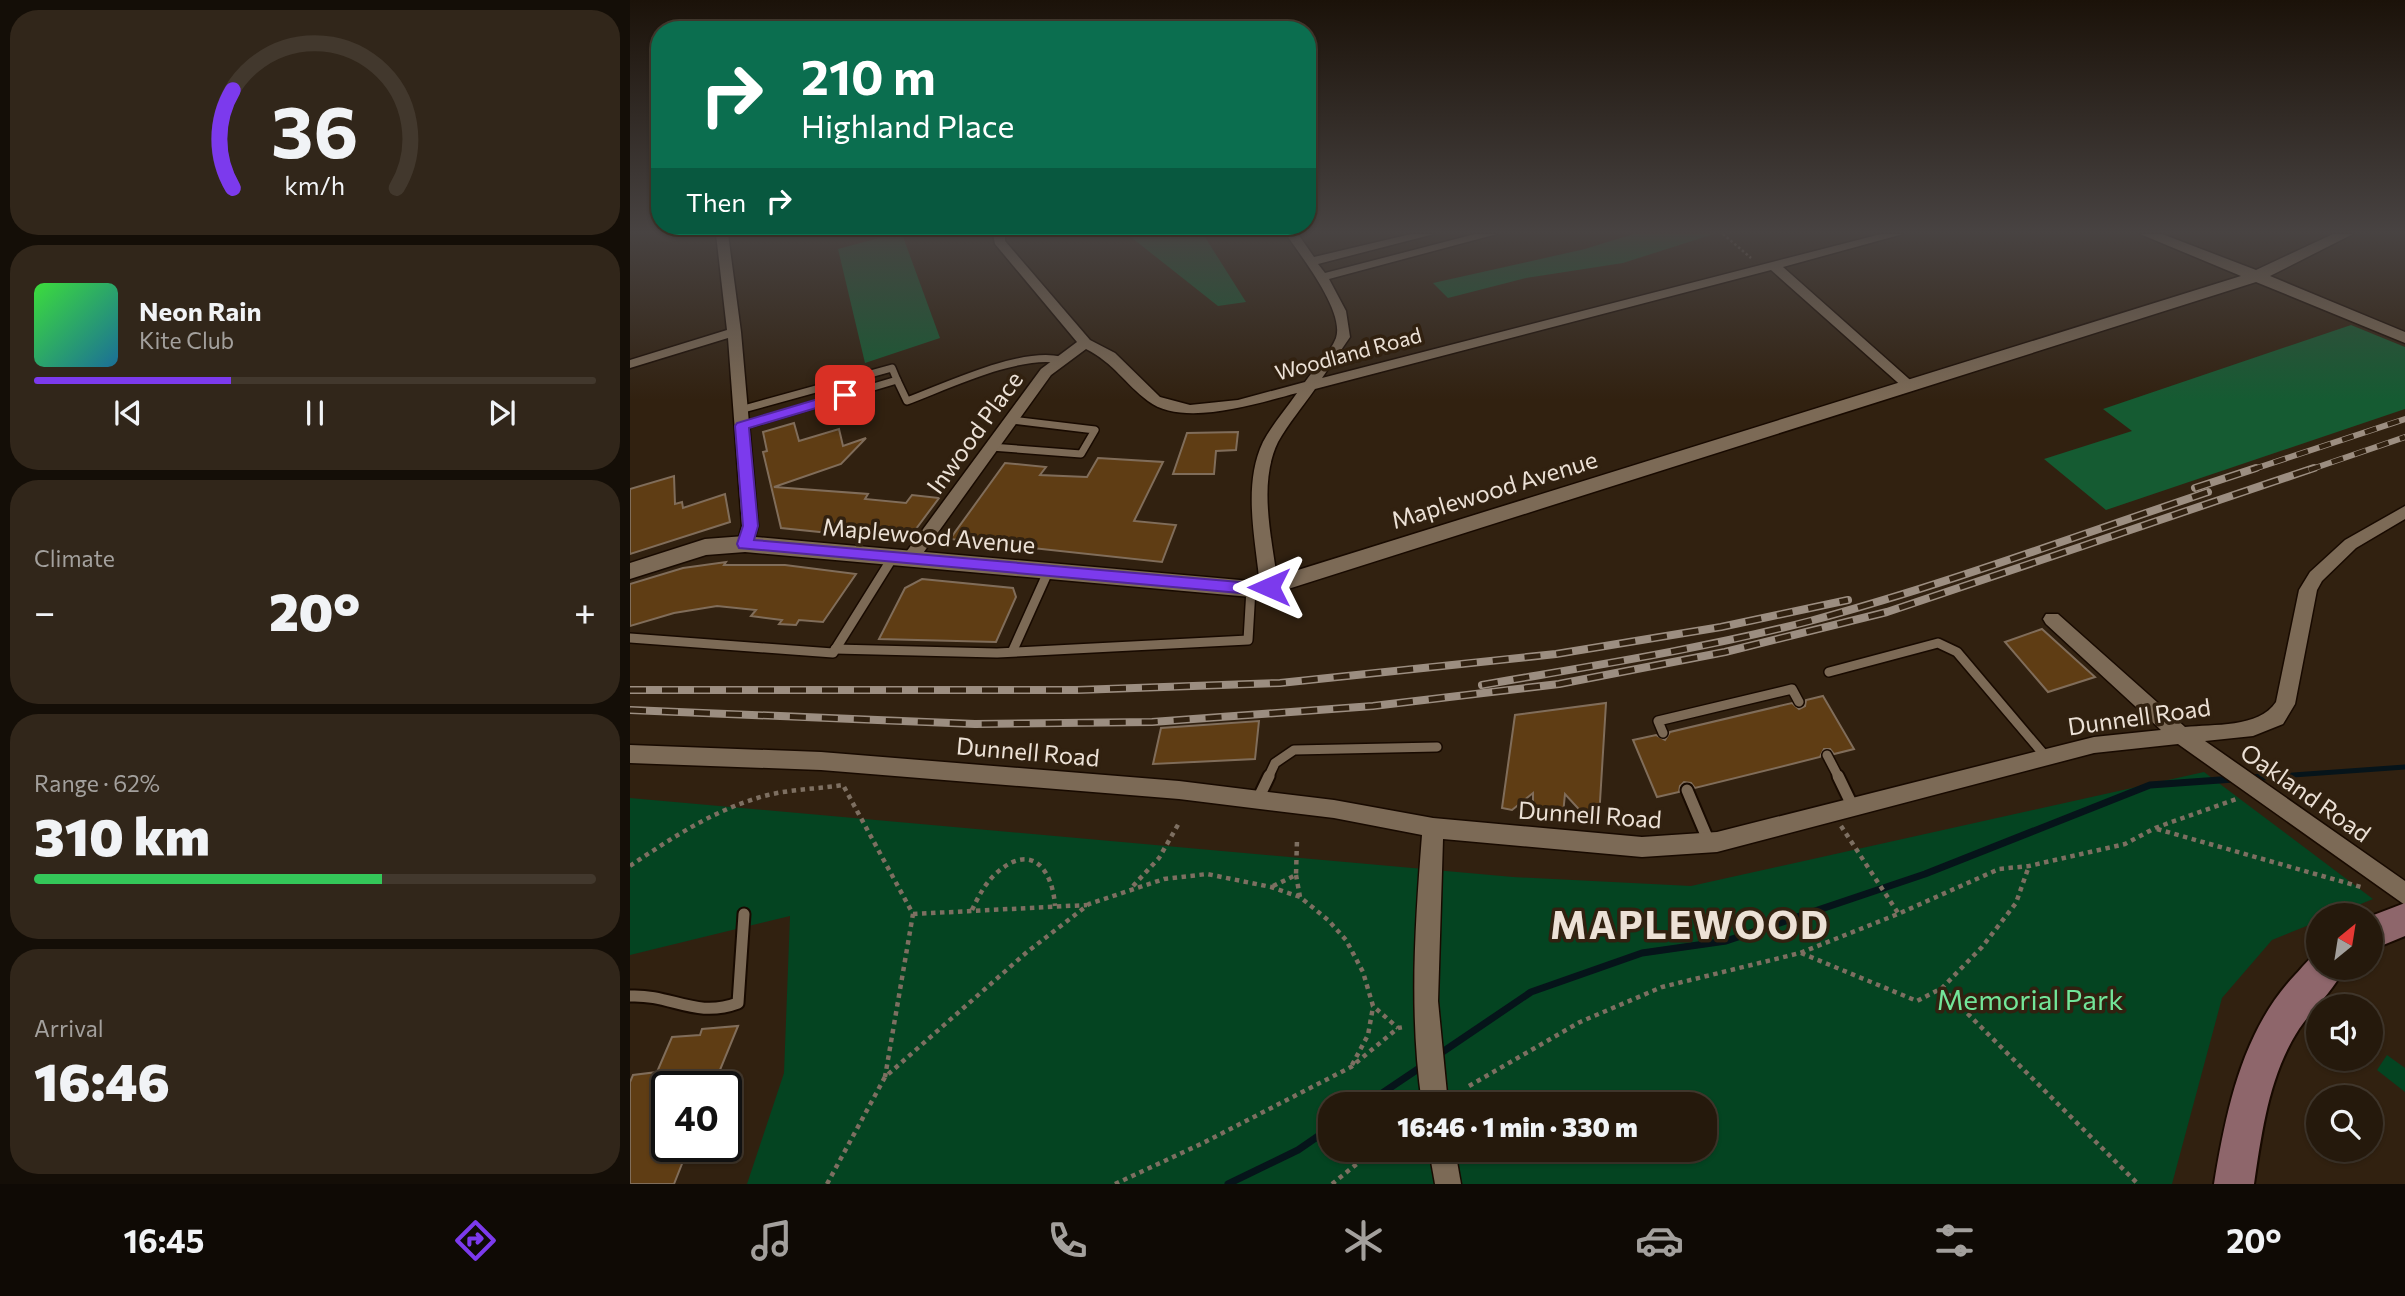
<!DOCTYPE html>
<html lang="en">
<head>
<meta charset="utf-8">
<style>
  :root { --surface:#25190c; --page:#31261a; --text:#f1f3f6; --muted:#a3a09d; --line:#42382d; --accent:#7c3aed }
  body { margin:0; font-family:Commissioner,sans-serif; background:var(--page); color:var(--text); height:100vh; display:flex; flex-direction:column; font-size:26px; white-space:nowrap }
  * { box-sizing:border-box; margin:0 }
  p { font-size:23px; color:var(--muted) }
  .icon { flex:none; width:38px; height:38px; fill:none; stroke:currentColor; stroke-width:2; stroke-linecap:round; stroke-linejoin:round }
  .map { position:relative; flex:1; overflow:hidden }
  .details { display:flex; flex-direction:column; gap:10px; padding:10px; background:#140e07; width:630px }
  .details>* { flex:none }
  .top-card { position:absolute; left:21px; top:21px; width:665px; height:214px; border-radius:28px; box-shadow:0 2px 5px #0004,0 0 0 2px var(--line); background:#0b6e4f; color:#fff; overflow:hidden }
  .needle { width:46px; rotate:30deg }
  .fabs { position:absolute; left:1676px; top:903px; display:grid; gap:14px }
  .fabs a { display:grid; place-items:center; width:77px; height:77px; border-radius:50%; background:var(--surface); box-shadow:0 2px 5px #0004,0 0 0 2px var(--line); font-size:35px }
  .speed { position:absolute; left:21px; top:1071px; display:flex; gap:14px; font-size:35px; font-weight:700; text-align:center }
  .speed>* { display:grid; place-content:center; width:91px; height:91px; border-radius:50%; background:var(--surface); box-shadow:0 2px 5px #0004,0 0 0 2px var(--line); line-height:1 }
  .speed .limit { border:4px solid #111; border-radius:10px; background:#fff; color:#111 }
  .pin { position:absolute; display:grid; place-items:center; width:60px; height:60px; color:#fff; margin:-30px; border-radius:14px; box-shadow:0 4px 10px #0006 }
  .me { position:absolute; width:77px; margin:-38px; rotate:270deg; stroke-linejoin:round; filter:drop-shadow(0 0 5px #0008) }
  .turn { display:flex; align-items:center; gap:24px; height:147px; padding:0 35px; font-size:32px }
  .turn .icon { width:91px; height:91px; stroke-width:2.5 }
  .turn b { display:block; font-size:49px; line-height:60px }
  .then { display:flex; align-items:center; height:66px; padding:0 35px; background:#0003; gap:14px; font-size:26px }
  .big { font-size:52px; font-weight:800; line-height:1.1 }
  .details .tile { flex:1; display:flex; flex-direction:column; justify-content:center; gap:10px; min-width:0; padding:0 24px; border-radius:28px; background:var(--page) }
  .details .dial { align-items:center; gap:0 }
  .dial svg { height:182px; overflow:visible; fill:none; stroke:var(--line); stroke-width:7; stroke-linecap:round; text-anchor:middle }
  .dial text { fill:var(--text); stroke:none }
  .song { display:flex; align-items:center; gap:21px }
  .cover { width:84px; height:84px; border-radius:10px; background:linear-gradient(135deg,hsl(120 70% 55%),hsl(200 70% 35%)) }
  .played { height:7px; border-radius:4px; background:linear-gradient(90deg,var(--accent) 35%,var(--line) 35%) }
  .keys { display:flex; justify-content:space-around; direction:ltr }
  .heat { display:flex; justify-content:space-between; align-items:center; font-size:38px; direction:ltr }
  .charge { height:10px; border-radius:5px; background:linear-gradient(90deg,#34c759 62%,var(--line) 0) }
  .trip { position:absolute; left:688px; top:1092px; width:399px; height:70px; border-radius:28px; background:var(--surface); box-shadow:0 2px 5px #0004,0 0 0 2px var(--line); font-weight:800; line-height:70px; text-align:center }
  .tabs { display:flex; height:112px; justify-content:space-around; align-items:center; background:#0f0a05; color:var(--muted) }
  .tabs .icon { width:49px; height:49px }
  .tabs .current { color:var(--accent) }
  .tabs b { font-size:32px; color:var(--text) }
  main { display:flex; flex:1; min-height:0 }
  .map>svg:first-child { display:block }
  .green { fill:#044421; fill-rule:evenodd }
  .forest { fill:#155b32 }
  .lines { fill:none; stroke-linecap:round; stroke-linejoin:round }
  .stream-far1 { stroke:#06141a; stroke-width:5 }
  .stream { stroke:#06141a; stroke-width:7 }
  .building { fill:#5f3d14; stroke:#806d5a; stroke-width:2 }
  .service-far2-casing { stroke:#180a00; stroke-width:10 }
  .service-far1-casing { stroke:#180a00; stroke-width:12 }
  .service-casing { stroke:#180a00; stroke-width:15 }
  .minor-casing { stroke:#180a00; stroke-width:3 }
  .tertiary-casing { stroke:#180a00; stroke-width:3 }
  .secondary-casing { stroke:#180a00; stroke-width:4 }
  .path-far1 { stroke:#7d6f61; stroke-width:2.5; stroke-dasharray:2.5 2.5; stroke-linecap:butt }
  .path { stroke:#7d6f61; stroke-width:4.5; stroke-dasharray:4.5 4.5; stroke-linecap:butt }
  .service-far2 { stroke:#7c6a56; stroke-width:7 }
  .service-far1 { stroke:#7c6a56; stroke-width:9 }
  .service { stroke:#7c6a56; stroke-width:11 }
  .minor { fill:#7c6a56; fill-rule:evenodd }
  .tertiary { fill:#7c6a56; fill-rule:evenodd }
  .secondary { fill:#8e666b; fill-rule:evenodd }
  .rail-far1-casing { stroke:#9c8e81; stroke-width:6 }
  .rail-casing { stroke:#9c8e81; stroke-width:8 }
  .rail-far1 { stroke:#312110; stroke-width:4.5; stroke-dasharray:12; stroke-linecap:butt }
  .rail { stroke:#312110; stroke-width:5; stroke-dasharray:16; stroke-linecap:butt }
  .route { fill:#7c3aed; stroke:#51269a; stroke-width:2 }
  .labels { text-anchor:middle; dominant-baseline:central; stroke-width:7; stroke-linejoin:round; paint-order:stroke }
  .far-street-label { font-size:21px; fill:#ece1d6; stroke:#312110 }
  .street-label { font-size:24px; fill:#ece1d6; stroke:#312110 }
  .near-park-label { font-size:28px; fill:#72e599; stroke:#312110 }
  .near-district-label { font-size:38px; font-weight:bold; letter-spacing:2px; fill:#ece1d6; stroke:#312110 }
</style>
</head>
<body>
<main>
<section class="details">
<div class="tile dial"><svg viewBox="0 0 100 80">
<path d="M14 69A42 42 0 1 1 86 69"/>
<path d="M14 69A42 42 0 0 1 14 26" stroke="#7c3aed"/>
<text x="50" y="56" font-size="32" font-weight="700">36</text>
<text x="50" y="72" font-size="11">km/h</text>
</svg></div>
<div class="tile">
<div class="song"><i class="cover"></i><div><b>Neon Rain</b><p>Kite Club</p></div></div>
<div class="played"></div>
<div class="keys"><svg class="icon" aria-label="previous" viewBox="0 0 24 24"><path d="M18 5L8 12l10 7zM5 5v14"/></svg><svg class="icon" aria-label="pause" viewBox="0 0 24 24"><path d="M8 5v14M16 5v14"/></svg><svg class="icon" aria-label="next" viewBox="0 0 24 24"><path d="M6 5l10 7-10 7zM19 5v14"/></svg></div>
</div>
<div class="tile"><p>Climate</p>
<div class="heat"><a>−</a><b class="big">20°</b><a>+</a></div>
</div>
<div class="tile"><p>Range · 62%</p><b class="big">310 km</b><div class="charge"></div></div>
<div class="tile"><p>Arrival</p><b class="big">16:46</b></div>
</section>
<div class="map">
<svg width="1775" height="1184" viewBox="0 0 1775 1184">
  <rect width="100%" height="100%" fill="#312110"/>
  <g class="green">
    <path d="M1574 772 1743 899 1704 915H1689V921L1642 940 1592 998 1542 1184H117L154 1073 160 916 0 955V798L883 877 1061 886ZM700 1104H1074V1150H700Z"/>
    <polygon points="1757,1055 1775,1068 1775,1092 1747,1070"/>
  </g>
  <g class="forest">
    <polygon points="264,234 272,234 310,338 235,363 208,249"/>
    <polygon points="497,234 573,234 616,302 588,306"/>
    <polygon points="1003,234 1084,234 993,263 896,278 818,298 803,283 955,249"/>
    <polygon points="1721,325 1775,347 1775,409 1476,510 1414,459 1502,431 1473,409"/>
  </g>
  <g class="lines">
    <polyline class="stream-far1" points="1621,778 1775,767"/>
    <g class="stream">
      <polyline points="1621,778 1643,776"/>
      <polyline points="808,1055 901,992 1012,953 1096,941 1295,874 1520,785 1604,779"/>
      <polyline points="736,1104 791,1067"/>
      <polyline points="598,1184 668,1150 700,1128"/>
    </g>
  </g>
  <g class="building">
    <polygon points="164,423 169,441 209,429 213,446 236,438 211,464 144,487 238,494 235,499 276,503 282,495 309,498 277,541 151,528 133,452 137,451 133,432"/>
    <polygon points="608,432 606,450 586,451 584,474 543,474 557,433"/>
    <polygon points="468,458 533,462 504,521 546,525 532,562 320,539 375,463 416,467 410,475 457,477"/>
    <polygon points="44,476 45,504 52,502 53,508 95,494 100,522 0,554 0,489"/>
    <polygon points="96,562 94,565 155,565 226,574 193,622 169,620 166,625 149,624 152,620 121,616 126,610 87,606 44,613 0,626 0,584 53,568"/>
    <polygon points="292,579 383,588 386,597 366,642 249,639 275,588"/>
    <polygon points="1412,629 1465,677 1418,692 1375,642"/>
    <polygon points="1193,696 1224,749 1204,754 1200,749 1194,749 1190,757 1065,788 1061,783 1054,782 1050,786 1049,792 1027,797 1003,740 1026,735 1035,740 1040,732 1162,703 1169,709 1175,706 1176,700"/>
    <polygon points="976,703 969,818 956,817 935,794 933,814 903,811 903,793 882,810 872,808 885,715"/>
    <polygon points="629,721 625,759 523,764 531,728"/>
    <polygon points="108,1026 83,1087 37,1087 37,1146 59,1146 44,1184 0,1184 0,1082 3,1075 27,1072 42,1037 70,1035 72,1029"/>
  </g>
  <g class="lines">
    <g class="service-far2-casing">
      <g id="service-far2">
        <path d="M267 380 277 401C317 386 390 351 430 360"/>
        <polyline points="110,410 262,368 267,380 112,426"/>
        <polyline points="361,447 451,454 465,430 381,420"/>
      </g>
    </g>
    <g class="service-far1-casing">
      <g id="service-far1">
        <polyline points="0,638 203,653 263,557"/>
        <polyline points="205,649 367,653 618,640 621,589"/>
        <polyline points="383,650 418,572"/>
        <polyline points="1199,672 1308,643 1327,652 1416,757"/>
        <polyline points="1033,733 1028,721 1162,689 1169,702"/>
        <polyline points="1197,755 1209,778"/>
        <polyline points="638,778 645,763 664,750 807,747"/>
      </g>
    </g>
    <g class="service-casing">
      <g id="service">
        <polyline points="1208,776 1223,807"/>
        <polyline points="1057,790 1079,842"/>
        <polyline points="628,799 639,776"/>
        <path d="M0 996C42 994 65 1019 108 1003L114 914"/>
      </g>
    </g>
    <g class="minor-casing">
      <g id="minor">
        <polygon points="86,234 98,234 111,332 128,526 123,544 115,550 107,544 112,526 98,338 0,368 0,360 97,330"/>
        <path d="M363 234H375V241L460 340 485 353 530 397 560 405 608 400 675 382C684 369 700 353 706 338 715 311 670 255 656 234H668L684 257 781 234H804L688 264 695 273 845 234H867L699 279 716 311 720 337 692 378 1251 234H1273L1153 267 1287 386 1285 389H1275L1141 270 685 389C673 406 658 424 648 442 627 485 643 542 648 587L645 592H633L630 587C626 541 612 486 633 442 642 425 656 409 667 393 629 403 553 428 518 401 494 383 485 364 456 349L421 375 286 563 280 565 272 559 274 555 411 369 447 342 365 244Z"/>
        <path d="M1775 506V519L1726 548 1692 581 1687 590 1665 704 1653 724 1623 736 1575 741 1775 881V905L1548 744 1464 753 1087 852 1012 857 813 839 808 1001 818 1104H792C779 1015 785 925 792 835L704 818 549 799 191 770 0 763V745L191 752 549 781 704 800 803 818 1012 837 1087 832 1464 737 1531 730 1416 624 1413 619 1416 614H1428L1555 727C1583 724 1629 728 1646 702L1669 590 1680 572 1715 540Z"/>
        <polygon points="799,1150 825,1150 831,1184 805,1184"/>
      </g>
    </g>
    <g class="tertiary-casing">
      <polygon id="tertiary" points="1510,234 1532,234 1626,270 1703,234 1723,234 1640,276 1775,332 1775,343 1626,282 639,595 621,597 115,552 76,555 0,579 0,563 75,539 115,536 621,581 639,579 1611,276"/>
    </g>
    <g class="secondary-casing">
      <g id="secondary">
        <polygon points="1775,903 1775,936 1741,950 1741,916"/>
        <path d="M1689 953V968H1714C1704 991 1683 1008 1669 1029 1639 1075 1632 1131 1624 1184H1584C1596 1111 1612 1031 1665 975 1672 968 1679 957 1689 953Z"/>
      </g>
    </g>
    <polyline class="path-far1" points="1093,234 1121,258"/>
    <g class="path">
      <polyline points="1211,826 1268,913"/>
      <polyline points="1527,829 1731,887"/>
      <path d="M0 866C43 837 87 808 138 795 163 789 188 789 213 785L283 914 255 1077"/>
      <polyline points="666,875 670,897"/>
      <polyline points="503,886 529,858 549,823"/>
      <polyline points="643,886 666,875 667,840"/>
      <path d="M342 910C349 895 357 880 370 870 405 842 423 874 425 906"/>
      <polyline points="283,914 457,905"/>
      <polyline points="1171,953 1287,1001 1312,988 1352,947 1386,903 1399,866"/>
      <polyline points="1312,988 1508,1184"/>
      <polyline points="722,1065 738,1035 743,1007"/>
      <polyline points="839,1086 950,1022 1032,987 1170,953 1268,914 1369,869 1399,866 1495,844 1525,828 1609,798"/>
      <polyline points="197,1184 255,1077 397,952 459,904 534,879 577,874 641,887 670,897 698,920 716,940 733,972 743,1006 768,1028"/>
      <polyline points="485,1184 573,1143 721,1067 768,1028 774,1027"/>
      <polyline points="702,1184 744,1150"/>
    </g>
    <use href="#service-far2" class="service-far2"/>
    <use href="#service-far1" class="service-far1"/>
    <use href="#service" class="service"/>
    <use href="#minor" class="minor"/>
    <use href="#tertiary" class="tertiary"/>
    <use href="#secondary" class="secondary"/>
    <g class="rail-far1-casing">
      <g id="rail-far1">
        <polyline points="1621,470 1775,419"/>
        <polyline points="1679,470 1775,437"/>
      </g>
    </g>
    <g class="rail-casing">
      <g id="rail">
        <polyline points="1565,488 1626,468"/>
        <path d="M852 685C961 666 1072 649 1180 621 1314 585 1446 536 1578 492"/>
        <polyline points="0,690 447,690 650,683 926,654 1091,627 1218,600"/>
        <polyline points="0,710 345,724 522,722 743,706 929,684 1095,652 1257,612 1684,468"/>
      </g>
    </g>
    <use href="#rail-far1" class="rail-far1"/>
    <use href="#rail" class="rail"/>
  </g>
  <linearGradient id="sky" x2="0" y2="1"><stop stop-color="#1b1209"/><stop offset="0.58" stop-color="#484342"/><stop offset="1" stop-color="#484342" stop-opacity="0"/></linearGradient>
  <rect width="1775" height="400" fill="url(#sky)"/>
  <polygon class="route" points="215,391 220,393 220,398 119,428 128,526 124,540 621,583 639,581 647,587 639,593 621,594 109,548 107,544 113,526 105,426 107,423"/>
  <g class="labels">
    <g class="far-street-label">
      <text transform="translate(718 353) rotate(-15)">Woodland Road</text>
    </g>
    <g class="street-label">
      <text transform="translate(344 432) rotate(-54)">Inwood Place</text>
      <text transform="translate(864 489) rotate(-17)">Maplewood Avenue</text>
      <text transform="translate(299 535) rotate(5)">Maplewood Avenue</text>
      <text transform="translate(1509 716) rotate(-8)">Dunnell Road</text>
      <text transform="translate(398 751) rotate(5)">Dunnell Road</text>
      <text transform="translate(1676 792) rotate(35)">Oakland Road</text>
      <text transform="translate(960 814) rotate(4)">Dunnell Road</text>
    </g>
    <g class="near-park-label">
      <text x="1400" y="999">Memorial Park</text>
    </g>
    <g class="near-district-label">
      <text x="1060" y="923">MAPLEWOOD</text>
    </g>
  </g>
</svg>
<div class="fabs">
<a><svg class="needle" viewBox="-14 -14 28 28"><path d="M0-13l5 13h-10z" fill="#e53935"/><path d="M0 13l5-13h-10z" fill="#a3a09d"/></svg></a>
<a><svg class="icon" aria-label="sound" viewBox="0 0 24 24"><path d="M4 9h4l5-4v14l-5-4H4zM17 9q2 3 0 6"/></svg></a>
<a><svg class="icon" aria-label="search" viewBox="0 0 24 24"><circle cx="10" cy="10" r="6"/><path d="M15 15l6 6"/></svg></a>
</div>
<div class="speed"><div class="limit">40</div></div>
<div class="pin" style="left:215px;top:395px;background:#d93025"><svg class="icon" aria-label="arrive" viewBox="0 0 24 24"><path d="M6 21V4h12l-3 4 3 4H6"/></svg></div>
<svg class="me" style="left:639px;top:587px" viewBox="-20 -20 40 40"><path d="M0-17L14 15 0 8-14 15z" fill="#7c3aed" stroke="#fff" stroke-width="4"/></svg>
<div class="trip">16:46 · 1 min · 330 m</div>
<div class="top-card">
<div class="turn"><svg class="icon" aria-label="right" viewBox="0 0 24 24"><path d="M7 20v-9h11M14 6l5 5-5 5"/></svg><div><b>210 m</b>Highland Place</div></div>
<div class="then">Then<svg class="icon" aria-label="right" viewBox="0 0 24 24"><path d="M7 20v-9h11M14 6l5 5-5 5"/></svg></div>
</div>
</div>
</main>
<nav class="tabs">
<b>16:45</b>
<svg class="icon current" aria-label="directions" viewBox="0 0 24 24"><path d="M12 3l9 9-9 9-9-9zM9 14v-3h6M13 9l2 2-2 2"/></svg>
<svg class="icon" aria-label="music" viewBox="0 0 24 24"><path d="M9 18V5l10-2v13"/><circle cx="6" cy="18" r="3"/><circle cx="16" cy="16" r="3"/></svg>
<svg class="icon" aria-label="phone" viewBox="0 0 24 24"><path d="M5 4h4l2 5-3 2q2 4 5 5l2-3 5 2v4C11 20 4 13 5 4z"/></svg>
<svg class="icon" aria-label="climate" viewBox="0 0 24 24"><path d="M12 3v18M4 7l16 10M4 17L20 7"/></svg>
<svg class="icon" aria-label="car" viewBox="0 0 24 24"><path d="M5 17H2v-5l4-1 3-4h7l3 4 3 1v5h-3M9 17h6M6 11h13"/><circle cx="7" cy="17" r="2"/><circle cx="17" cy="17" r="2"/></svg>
<svg class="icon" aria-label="filters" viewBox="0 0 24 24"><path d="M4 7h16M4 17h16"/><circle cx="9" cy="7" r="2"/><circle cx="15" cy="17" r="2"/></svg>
<b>20°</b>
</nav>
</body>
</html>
